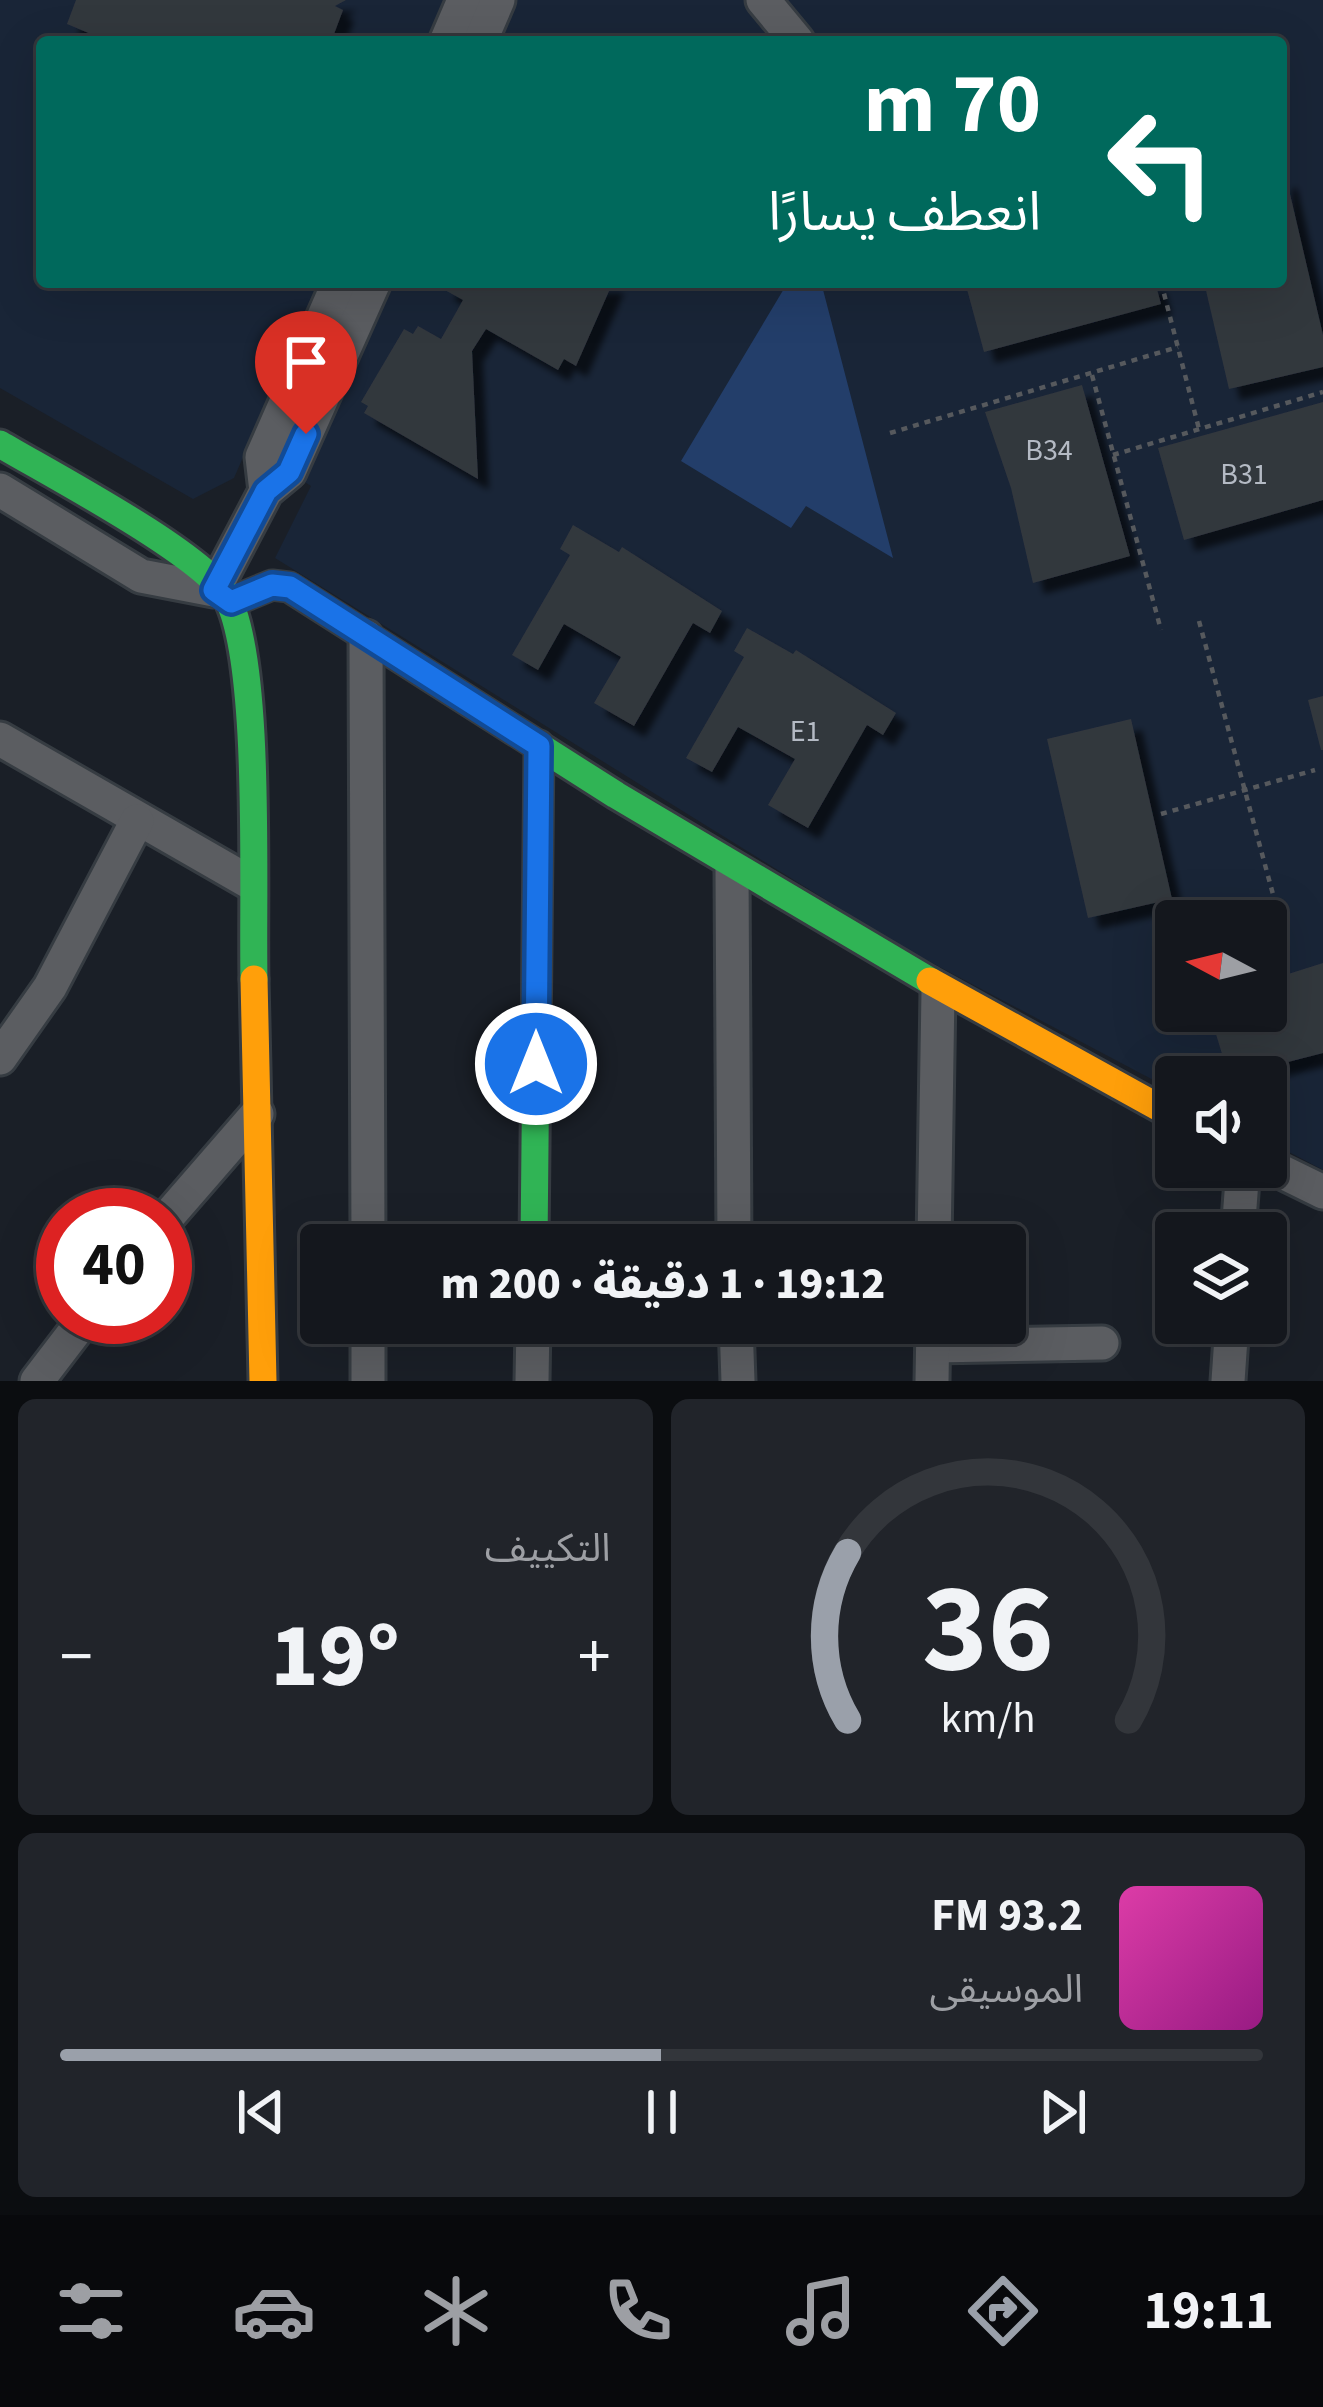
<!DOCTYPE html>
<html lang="ar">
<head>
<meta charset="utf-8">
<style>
  :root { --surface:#14171d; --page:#21242a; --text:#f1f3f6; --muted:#9d9fa4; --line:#33363b; --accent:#9aa0aa }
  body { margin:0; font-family:"Source Sans 3","Noto Sans Arabic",sans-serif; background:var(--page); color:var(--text); direction:rtl; height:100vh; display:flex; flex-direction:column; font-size:45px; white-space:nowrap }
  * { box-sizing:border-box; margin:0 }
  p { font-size:39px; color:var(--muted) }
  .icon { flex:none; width:66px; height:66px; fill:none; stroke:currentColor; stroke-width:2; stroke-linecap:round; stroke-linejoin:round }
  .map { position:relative; height:1381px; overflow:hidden; direction:ltr }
  .details { display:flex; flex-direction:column; gap:18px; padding:18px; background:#0b0d10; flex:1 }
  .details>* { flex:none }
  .guide { position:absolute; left:36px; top:36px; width:1251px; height:252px; border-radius:12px; box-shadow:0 12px 48px #0002,0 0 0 3px var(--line); direction:rtl; background:#00695c; color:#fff; overflow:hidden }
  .needle { width:78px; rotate:277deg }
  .controls { position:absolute; left:1155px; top:900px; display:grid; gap:24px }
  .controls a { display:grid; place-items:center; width:132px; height:132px; border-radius:12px; background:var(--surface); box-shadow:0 12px 48px #0002,0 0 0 3px var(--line); font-size:60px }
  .speed { position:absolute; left:36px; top:1188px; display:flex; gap:24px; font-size:60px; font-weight:700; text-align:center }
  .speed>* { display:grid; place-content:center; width:156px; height:156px; border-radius:50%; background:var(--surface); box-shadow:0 12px 48px #0002,0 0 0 3px var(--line); line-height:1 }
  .speed .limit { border:18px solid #d22; background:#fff; color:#111 }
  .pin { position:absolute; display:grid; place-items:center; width:102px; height:102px; color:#fff; margin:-123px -51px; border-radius:50% 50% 50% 0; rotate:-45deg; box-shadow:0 0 12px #0007 }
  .pin .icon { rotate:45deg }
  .me { position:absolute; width:132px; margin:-66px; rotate:0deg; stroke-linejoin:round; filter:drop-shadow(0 0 9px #0008) }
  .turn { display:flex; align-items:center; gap:42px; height:252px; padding:0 48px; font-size:54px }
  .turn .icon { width:156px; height:156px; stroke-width:2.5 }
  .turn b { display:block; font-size:84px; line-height:102px }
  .big { font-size:90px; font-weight:800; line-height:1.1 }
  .details .tile { flex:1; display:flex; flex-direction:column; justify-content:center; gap:18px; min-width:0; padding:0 42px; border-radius:18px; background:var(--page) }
  .details .dial { align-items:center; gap:0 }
  .dial svg { height:312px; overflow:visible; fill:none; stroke:var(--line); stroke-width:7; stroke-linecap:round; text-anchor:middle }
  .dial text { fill:var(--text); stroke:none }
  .song { display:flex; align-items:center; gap:36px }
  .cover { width:144px; height:144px; border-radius:18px; background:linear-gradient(135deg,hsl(320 70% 55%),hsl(310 70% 35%)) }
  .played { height:12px; border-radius:6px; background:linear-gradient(90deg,var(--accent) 50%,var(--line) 50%) }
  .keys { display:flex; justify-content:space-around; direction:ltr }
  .heat { display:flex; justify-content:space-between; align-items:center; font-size:66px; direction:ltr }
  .details .tiles { flex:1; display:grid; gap:18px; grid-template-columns:1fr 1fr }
  .tile:last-child { grid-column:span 2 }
  .trip { position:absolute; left:300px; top:1224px; width:726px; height:120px; border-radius:12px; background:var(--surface); box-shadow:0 12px 48px #0002,0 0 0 3px var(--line); font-weight:800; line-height:120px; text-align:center; direction:rtl }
  .tabs { display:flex; height:192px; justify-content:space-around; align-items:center; background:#08090c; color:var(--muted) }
  .tabs .icon { width:84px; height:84px }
  .tabs .selected { color:var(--accent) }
  .tabs b { font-size:54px; color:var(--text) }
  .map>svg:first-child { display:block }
  .built { fill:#192537; fill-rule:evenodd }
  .green { fill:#233e6a }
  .building { fill:#33373e; filter:url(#shadow) }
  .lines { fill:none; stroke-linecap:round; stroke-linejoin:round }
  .street-casing { stroke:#363c42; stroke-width:39 }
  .fast-casing { stroke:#363c42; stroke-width:33 }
  .slow-casing { stroke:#363c42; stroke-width:33 }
  .path { stroke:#56595d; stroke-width:4.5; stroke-dasharray:6 6; stroke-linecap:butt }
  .street { stroke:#5b5d61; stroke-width:33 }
  .fast { stroke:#30b455; stroke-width:27 }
  .slow { stroke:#ff9f0a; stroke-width:27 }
  .route-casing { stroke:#114b97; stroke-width:30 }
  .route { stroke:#1a73e8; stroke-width:21 }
  .labels { text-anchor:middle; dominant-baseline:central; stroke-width:12; stroke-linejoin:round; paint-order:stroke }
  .number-label { font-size:30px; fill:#b4bac4 }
</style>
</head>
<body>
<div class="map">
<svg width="1323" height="1381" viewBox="0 0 1323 1381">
  <defs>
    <filter id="shadow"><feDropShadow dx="11" dy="11" stdDeviation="3" flood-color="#0009"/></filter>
  </defs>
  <rect width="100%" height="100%" fill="#1a1f27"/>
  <path class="built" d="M0 0H1323V1170L1266 1140V1077H1176V1092L902 947 275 558 311 486 289 472 247 448 234 478 193 499 0 388ZM42 42H1281V282H42ZM1176 921H1266V1011H1176Z"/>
  <polygon class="green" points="788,282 821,282 893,558 806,506 791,528 681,461"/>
  <g class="building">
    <polygon points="76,0 346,0 335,6 343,10 331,42 110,42 67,24"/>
    <polygon points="1286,177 1323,335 1323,367 1229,389 1204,282 1281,282 1281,178"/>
    <polygon points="447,282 613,282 576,366 564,359 558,370 486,329 472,351 478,479 364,413 368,406 361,402 404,329 413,334 418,326 441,339 463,300 443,289"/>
    <polygon points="965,282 1155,282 1161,304 984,352"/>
    <polygon points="1082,385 1130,556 1033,583 1011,488 985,412"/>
    <polygon points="1323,402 1323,500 1184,540 1158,448"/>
    <polygon points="573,525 619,552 622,547 722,611 710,633 693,623 634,726 594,703 621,657 564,624 538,670 512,655 570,555 560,549"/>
    <polygon points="747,628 793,654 796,650 896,713 883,735 867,725 808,828 768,805 795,759 738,727 712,772 686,758 744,657 734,651"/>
    <polygon points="1323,696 1323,750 1321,750 1308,700"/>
    <polygon points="1131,719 1172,899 1088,918 1047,739"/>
    <polygon points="1323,963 1323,1053 1229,1077 1209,1011 1266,1011 1266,981"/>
  </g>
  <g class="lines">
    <g class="street-casing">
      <g id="street">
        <polyline points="763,0 797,41"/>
        <polyline points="446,42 464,0"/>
        <polyline points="480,42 498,0"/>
        <polyline points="0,490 141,576 214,590 266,491 289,472 374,282"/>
        <polyline points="266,491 262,457 339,282"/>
        <polyline points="366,637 368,1245"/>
        <polyline points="0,739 249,882"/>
        <polyline points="732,869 734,1245"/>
        <polyline points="0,1058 50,987 137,821"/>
        <polyline points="1266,1164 1323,1192"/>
        <polyline points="165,1220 257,1114"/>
        <polyline points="1238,1233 1243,1167"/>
        <polyline points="934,1245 938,991"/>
        <polyline points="368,1323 368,1381"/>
        <polyline points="736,1323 738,1381"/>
        <polyline points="933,1346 1102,1343"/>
        <polyline points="37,1381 86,1317"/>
        <polyline points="532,1381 533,1323"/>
        <polyline points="932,1381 933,1323"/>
        <polyline points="1228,1381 1232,1323"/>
      </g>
    </g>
    <g class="fast-casing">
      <g id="fast">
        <path d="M0 444C47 472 205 555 227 597 262 663 252 894 254 979"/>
        <polyline points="231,602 272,585 289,587 616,795 930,981"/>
        <polyline points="534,1245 539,745"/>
      </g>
    </g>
    <g class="slow-casing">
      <g id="slow">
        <polyline points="254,979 263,1381"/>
        <polyline points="930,981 1176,1117"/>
      </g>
    </g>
    <g class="path">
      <polyline points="1161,282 1199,429"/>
      <polyline points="1092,375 1161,630"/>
      <polyline points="890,433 1178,347"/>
      <polyline points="1113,455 1323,392"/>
      <polyline points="1199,621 1284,935"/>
      <polyline points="1161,814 1315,770"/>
    </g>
    <use href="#street" class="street"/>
    <use href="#fast" class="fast"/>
    <use href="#slow" class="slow"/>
  </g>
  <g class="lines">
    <g class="route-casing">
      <polyline id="route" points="306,434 289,472 266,491 214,590 231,602 272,585 290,587 539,746 536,1064"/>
    </g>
    <use href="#route" class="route"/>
  </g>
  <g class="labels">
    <g class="number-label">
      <text x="1049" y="450">B34</text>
      <text x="1244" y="474">B31</text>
      <text x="805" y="731">E1</text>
    </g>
  </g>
</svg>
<div class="controls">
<a><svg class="needle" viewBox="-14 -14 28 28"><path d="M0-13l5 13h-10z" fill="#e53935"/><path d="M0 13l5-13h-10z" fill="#9d9fa4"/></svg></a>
<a><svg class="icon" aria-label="sound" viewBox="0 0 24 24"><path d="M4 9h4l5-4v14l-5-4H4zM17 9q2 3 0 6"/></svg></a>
<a><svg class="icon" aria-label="layers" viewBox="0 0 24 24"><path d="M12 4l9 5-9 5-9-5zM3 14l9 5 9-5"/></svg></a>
</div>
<div class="speed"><div class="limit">40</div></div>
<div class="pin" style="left:306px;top:434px;background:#d93025"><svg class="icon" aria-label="arrive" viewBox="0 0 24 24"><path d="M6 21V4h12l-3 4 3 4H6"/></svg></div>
<svg class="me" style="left:536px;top:1064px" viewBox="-20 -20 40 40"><circle r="17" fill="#1a73e8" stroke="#fff" stroke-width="3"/><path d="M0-11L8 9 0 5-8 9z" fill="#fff"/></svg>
<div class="trip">19:12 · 1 دقيقة · 200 m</div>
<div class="guide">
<div class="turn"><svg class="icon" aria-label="left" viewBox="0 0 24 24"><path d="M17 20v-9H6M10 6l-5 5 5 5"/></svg><div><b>70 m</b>انعطف يسارًا</div></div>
</div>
</div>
<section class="details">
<div class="tiles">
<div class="tile dial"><svg viewBox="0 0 100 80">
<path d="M14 69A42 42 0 1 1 86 69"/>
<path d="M14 69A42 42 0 0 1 14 26" stroke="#9aa0aa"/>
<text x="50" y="56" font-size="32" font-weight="700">36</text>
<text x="50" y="72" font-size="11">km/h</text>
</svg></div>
<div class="tile"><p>التكييف</p>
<div class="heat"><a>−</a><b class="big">19°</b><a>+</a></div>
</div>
<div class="tile">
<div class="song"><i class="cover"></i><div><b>93.2 FM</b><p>الموسيقى</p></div></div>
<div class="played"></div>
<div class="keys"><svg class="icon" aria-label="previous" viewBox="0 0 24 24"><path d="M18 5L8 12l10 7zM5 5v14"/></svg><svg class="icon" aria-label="pause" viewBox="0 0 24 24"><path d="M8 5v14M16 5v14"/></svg><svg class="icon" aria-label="next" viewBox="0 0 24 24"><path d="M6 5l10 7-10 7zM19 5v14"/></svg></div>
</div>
</div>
</section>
<nav class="tabs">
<b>19:11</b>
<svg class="icon selected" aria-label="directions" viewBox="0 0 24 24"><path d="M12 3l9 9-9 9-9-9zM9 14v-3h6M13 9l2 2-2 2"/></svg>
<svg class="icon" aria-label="music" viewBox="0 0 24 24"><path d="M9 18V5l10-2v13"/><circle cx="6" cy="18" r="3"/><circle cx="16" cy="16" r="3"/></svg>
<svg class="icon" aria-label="phone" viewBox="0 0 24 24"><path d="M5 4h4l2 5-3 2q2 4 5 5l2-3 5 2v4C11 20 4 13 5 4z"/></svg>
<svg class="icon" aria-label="climate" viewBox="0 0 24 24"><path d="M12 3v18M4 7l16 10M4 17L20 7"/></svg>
<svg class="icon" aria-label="car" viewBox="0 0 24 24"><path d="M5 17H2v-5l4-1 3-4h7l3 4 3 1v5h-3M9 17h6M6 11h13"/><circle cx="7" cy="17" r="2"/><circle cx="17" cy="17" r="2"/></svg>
<svg class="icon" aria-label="filters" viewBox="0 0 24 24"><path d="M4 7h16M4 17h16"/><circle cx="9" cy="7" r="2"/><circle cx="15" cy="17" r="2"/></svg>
</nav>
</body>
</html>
